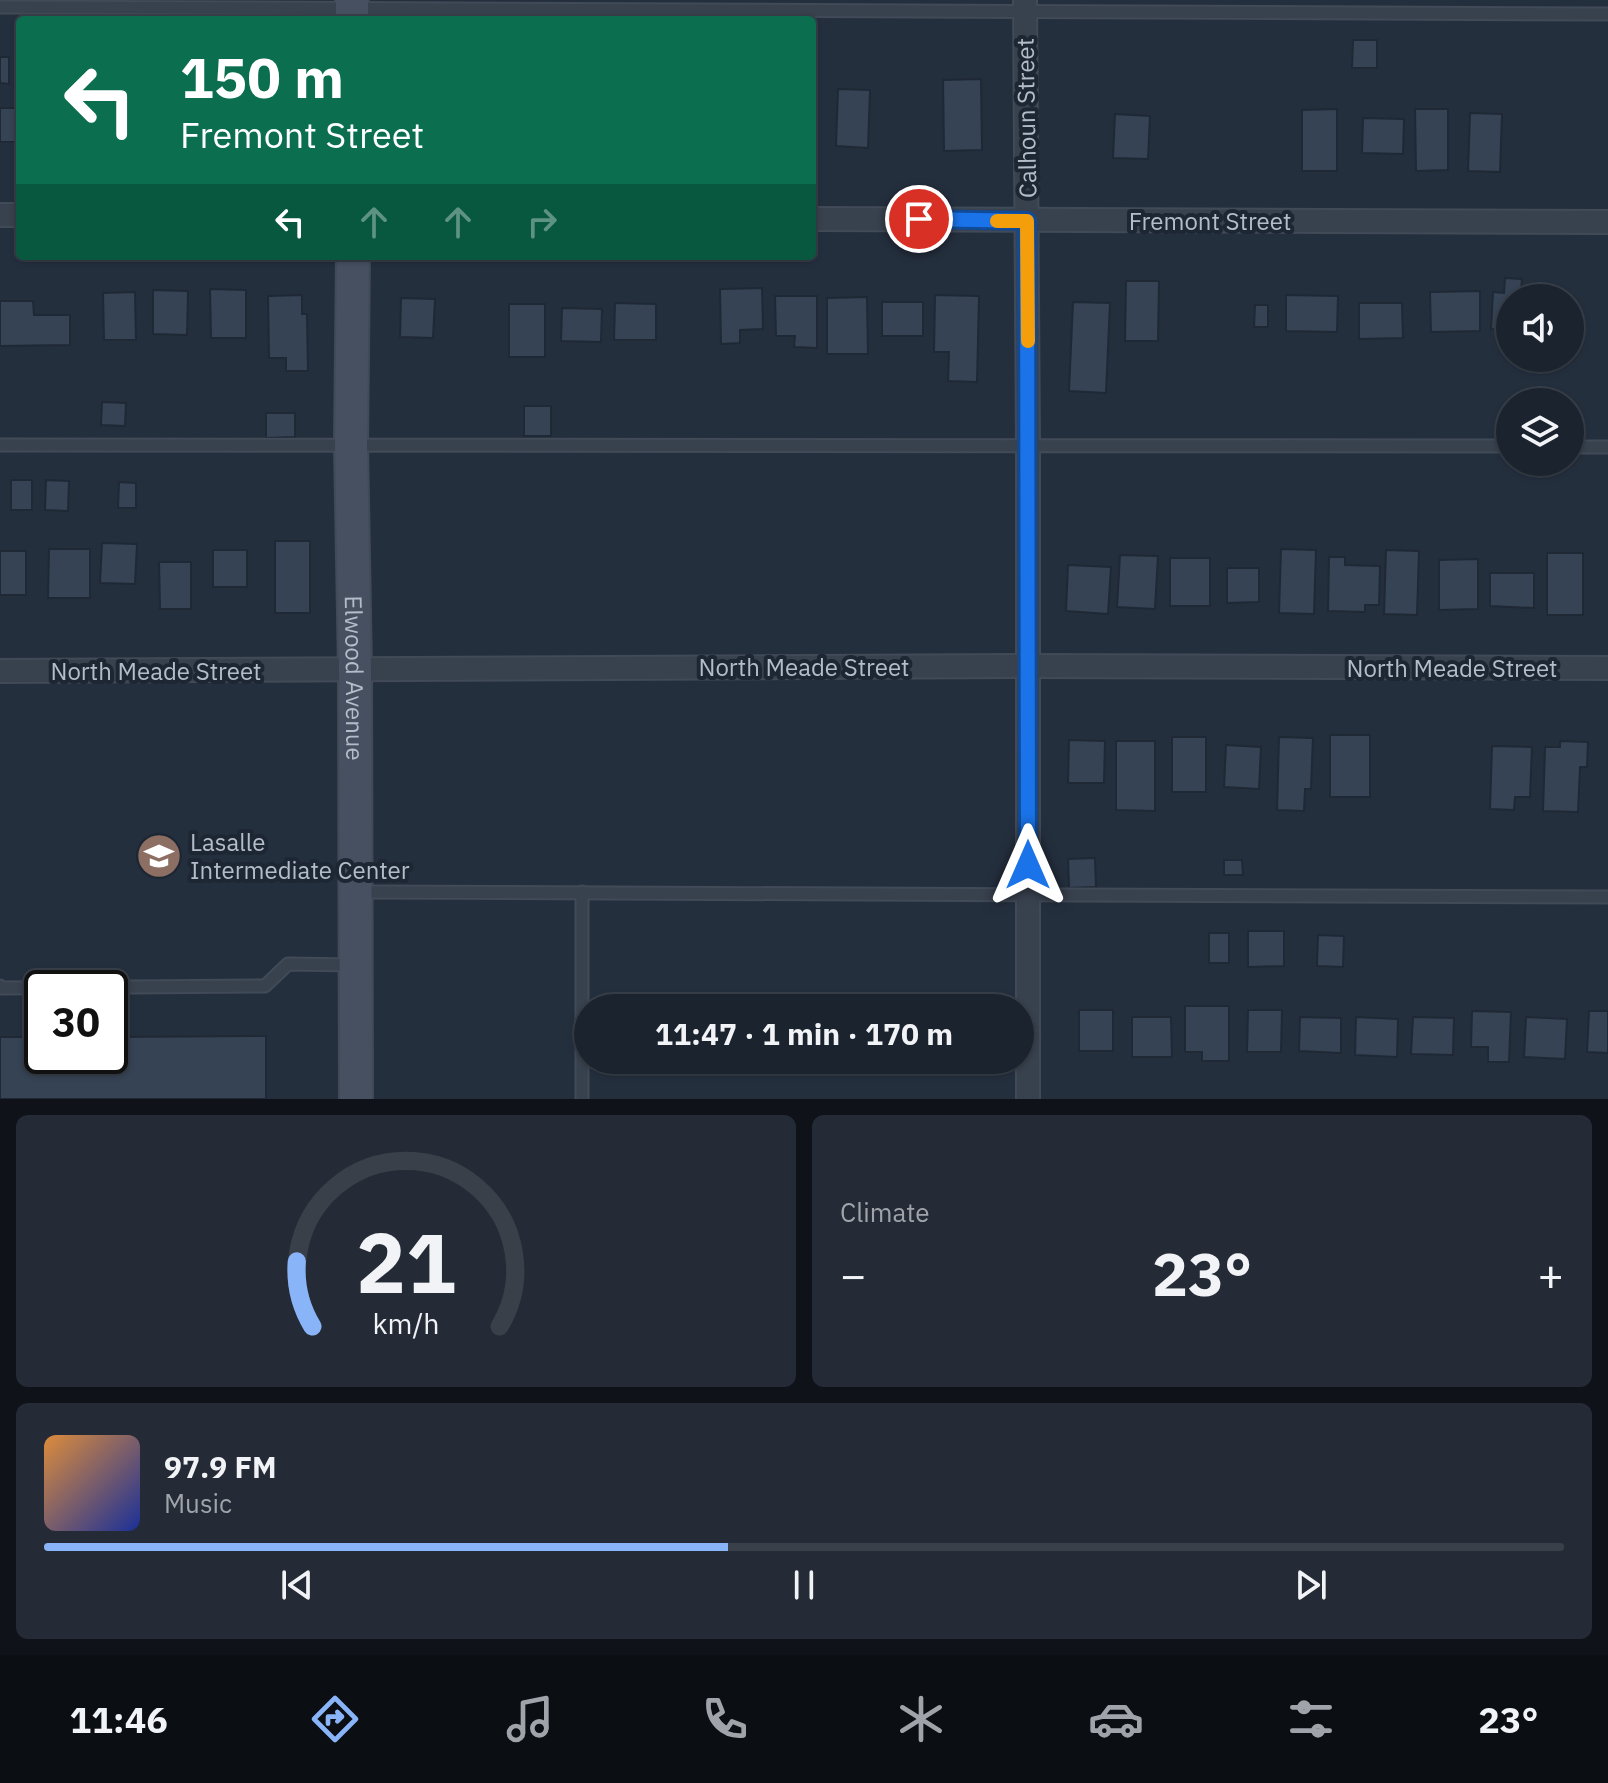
<!DOCTYPE html>
<html lang="en">
<head>
<meta charset="utf-8">
<style>
  :root { --surface:#1b232e; --page:#242b36; --text:#f1f3f6; --muted:#a0a4aa; --line:#39404a; --accent:#8ab4f8 }
  body { margin:0; font-family:"IBM Plex Sans",sans-serif; background:var(--page); color:var(--text); height:100vh; display:flex; flex-direction:column; font-size:30px; white-space:nowrap }
  * { box-sizing:border-box; margin:0 }
  p { font-size:26px; color:var(--muted) }
  .icon { flex:none; width:44px; height:44px; fill:none; stroke:currentColor; stroke-width:2; stroke-linecap:round; stroke-linejoin:round }
  .map { position:relative; height:1099px; overflow:hidden }
  .sheet { display:flex; flex-direction:column; gap:16px; padding:16px; background:#0f1319; flex:1 }
  .sheet>* { flex:none }
  .top-card { position:absolute; left:16px; top:16px; width:800px; height:244px; border-radius:8px; box-shadow:0 2px 6px #0004,0 0 0 2px var(--line); background:#0b6e4f; color:#fff; overflow:hidden }
  .fabs { position:absolute; left:1496px; top:284px; display:grid; gap:16px }
  .fabs a { display:grid; place-items:center; width:88px; height:88px; border-radius:50%; background:var(--surface); box-shadow:0 2px 6px #0004,0 0 0 2px var(--line); font-size:40px }
  .speed { position:absolute; left:24px; top:970px; display:flex; gap:16px; font-size:40px; font-weight:700; text-align:center }
  .speed>* { display:grid; place-content:center; width:104px; height:104px; border-radius:50%; background:var(--surface); box-shadow:0 2px 6px #0004,0 0 0 2px var(--line); line-height:1 }
  .speed .limit { border:4px solid #111; border-radius:12px; background:#fff; color:#111 }
  .pin { position:absolute; display:grid; place-items:center; width:68px; height:68px; color:#fff; margin:-34px; border:4px solid #fff; border-radius:50%; box-shadow:0 2px 8px #0007 }
  .me { position:absolute; width:88px; margin:-44px; rotate:0deg; stroke-linejoin:round; filter:drop-shadow(0 0 6px #0008) }
  .turn { display:flex; align-items:center; gap:28px; height:168px; padding:0 32px; font-size:36px }
  .turn .icon { width:104px; height:104px; stroke-width:2.5 }
  .turn b { display:block; font-size:56px; line-height:68px }
  .lanes { display:flex; align-items:center; height:76px; padding:0 32px; background:#0003; justify-content:center; gap:40px; direction:ltr }
  .lanes .off { opacity:.35 }
  .big { font-size:60px; font-weight:700; line-height:1.1 }
  .sheet .tile { flex:1; display:flex; flex-direction:column; justify-content:center; gap:12px; min-width:0; padding:0 28px; border-radius:12px; background:var(--page) }
  .sheet .dial { align-items:center; gap:0 }
  .dial svg { height:208px; overflow:visible; fill:none; stroke:var(--line); stroke-width:7; stroke-linecap:round; text-anchor:middle }
  .dial text { fill:var(--text); stroke:none }
  .song { display:flex; align-items:center; gap:24px }
  .cover { width:96px; height:96px; border-radius:12px; background:linear-gradient(135deg,hsl(30 70% 55%),hsl(230 70% 35%)) }
  .played { height:8px; border-radius:4px; background:linear-gradient(90deg,var(--accent) 45%,var(--line) 45%) }
  .keys { display:flex; justify-content:space-around; direction:ltr }
  .heat { display:flex; justify-content:space-between; align-items:center; font-size:44px; direction:ltr }
  .sheet .tiles { flex:1; display:grid; gap:16px; grid-template-columns:1fr 1fr }
  .tile:last-child { grid-column:span 2 }
  .trip { position:absolute; left:574px; top:994px; width:460px; height:80px; border-radius:40px; background:var(--surface); box-shadow:0 2px 6px #0004,0 0 0 2px var(--line); font-weight:700; line-height:80px; text-align:center }
  .dock { display:flex; height:128px; justify-content:space-around; align-items:center; background:#0b0e12; color:var(--muted) }
  .dock .icon { width:56px; height:56px }
  .dock .selected { color:var(--accent) }
  .dock b { font-size:36px; color:var(--text) }
  .map>svg:first-child { display:block }
  .building { fill:#364354; stroke:#1f2835; stroke-width:2 }
  .lines { fill:none; stroke-linecap:round; stroke-linejoin:round }
  .lane-casing { stroke:#414a57; stroke-width:15 }
  .street-casing { stroke:#414a57; stroke-width:26 }
  .secondary-casing { stroke:#414a57; stroke-width:36 }
  .lane { stroke:#38414e; stroke-width:11 }
  .street { stroke:#38414e; stroke-width:22 }
  .secondary { stroke:#465061; stroke-width:32 }
  .route-casing { stroke:#114b97; stroke-width:20 }
  .route { stroke:#1a73e8; stroke-width:14 }
  .slow { stroke:#f59e0b; stroke-width:14 }
  .labels { text-anchor:middle; dominant-baseline:central; stroke-width:8; stroke-linejoin:round; paint-order:stroke }
  .street-label { font-size:24px; fill:#b4bcc9; stroke:#1d2633 }
  .poi-label { font-size:24px; fill:#b4bcc9; stroke:#1d2633; text-anchor:start }
</style>
</head>
<body>
<div class="map">
<svg width="1608" height="1099" viewBox="0 0 1608 1099">
  <rect width="100%" height="100%" fill="#242f3e"/>
  <g class="building">
    <polygon points="1353,40 1377,40 1377,68 1352,68"/>
    <polygon points="0,57 9,57 9,84 0,83"/>
    <polygon points="981,79 982,150 944,151 943,80"/>
    <polygon points="838,89 870,90 868,148 836,146"/>
    <rect x="812" y="102" width="4" height="47"/>
    <rect x="0" y="108" width="20" height="34"/>
    <polygon points="1337,109 1337,171 1302,171 1302,110"/>
    <polygon points="1415,109 1448,109 1448,170 1416,171"/>
    <polygon points="1470,113 1502,114 1500,172 1468,171"/>
    <polygon points="1115,114 1150,116 1148,159 1113,158"/>
    <polygon points="1363,118 1404,119 1403,154 1362,153"/>
    <polygon points="1505,278 1522,279 1521,292 1535,292 1534,298 1510,298 1510,330 1491,329 1493,292 1504,293"/>
    <polygon points="1126,281 1159,281 1158,341 1125,341"/>
    <polygon points="762,288 763,329 740,330 740,343 721,344 720,289"/>
    <polygon points="210,289 246,290 246,338 211,338"/>
    <polygon points="153,290 188,291 187,335 153,334"/>
    <polygon points="1480,291 1480,331 1431,332 1430,292"/>
    <polygon points="135,292 136,340 104,340 103,293"/>
    <polygon points="302,295 302,314 307,314 308,371 286,371 286,358 269,358 268,296"/>
    <polygon points="935,295 979,296 977,382 948,381 949,352 934,352"/>
    <polygon points="1286,295 1338,296 1337,332 1286,331"/>
    <polygon points="775,296 817,296 817,348 794,347 795,336 776,336"/>
    <polygon points="867,297 868,354 827,354 827,298"/>
    <polygon points="401,298 435,299 433,338 400,337"/>
    <polygon points="0,301 33,301 34,315 70,315 70,345 0,346"/>
    <rect x="882" y="302" width="41" height="34"/>
    <polygon points="1073,302 1110,303 1106,393 1069,391"/>
    <polygon points="615,303 656,304 656,340 614,340"/>
    <polygon points="1359,303 1402,303 1403,338 1359,339"/>
    <rect x="509" y="304" width="36" height="53"/>
    <polygon points="1255,305 1268,305 1268,327 1254,327"/>
    <polygon points="562,308 602,309 601,342 561,341"/>
    <polygon points="102,402 126,403 125,426 101,425"/>
    <rect x="524" y="406" width="27" height="30"/>
    <polygon points="266,413 295,413 295,437 266,438"/>
    <rect x="11" y="480" width="21" height="30"/>
    <polygon points="46,480 69,481 68,511 45,510"/>
    <polygon points="119,482 136,483 136,508 118,508"/>
    <rect x="275" y="541" width="35" height="72"/>
    <polygon points="102,543 137,544 135,584 100,583"/>
    <polygon points="49,549 90,549 90,598 48,598"/>
    <polygon points="1281,549 1316,550 1314,614 1279,613"/>
    <rect x="213" y="550" width="34" height="37"/>
    <polygon points="1386,550 1419,551 1417,615 1384,614"/>
    <rect x="0" y="551" width="26" height="44"/>
    <rect x="1547" y="553" width="36" height="62"/>
    <polygon points="1120,555 1158,556 1155,609 1117,607"/>
    <polygon points="1329,557 1345,557 1345,565 1380,566 1379,605 1365,605 1365,612 1328,611"/>
    <rect x="1170" y="558" width="40" height="48"/>
    <polygon points="1478,559 1478,609 1439,610 1439,560"/>
    <polygon points="159,562 191,562 191,609 160,609"/>
    <polygon points="1068,565 1111,567 1108,614 1066,611"/>
    <polygon points="1227,568 1259,568 1259,602 1227,603"/>
    <polygon points="1490,573 1534,573 1534,608 1490,606"/>
    <rect x="1330" y="735" width="40" height="62"/>
    <rect x="1172" y="737" width="34" height="55"/>
    <polygon points="1279,737 1313,738 1311,789 1305,789 1304,811 1277,810"/>
    <polygon points="1069,740 1105,741 1104,783 1068,783"/>
    <polygon points="1116,741 1155,741 1155,811 1116,810"/>
    <polygon points="1560,741 1588,742 1587,767 1580,767 1578,812 1543,811 1545,747 1560,747"/>
    <polygon points="1226,745 1261,747 1259,789 1224,787"/>
    <polygon points="1492,746 1532,747 1530,797 1515,797 1514,810 1490,809"/>
    <polygon points="1095,858 1096,887 1069,888 1068,859"/>
    <polygon points="1224,860 1242,860 1243,875 1224,875"/>
    <polygon points="1248,931 1284,931 1284,966 1248,967"/>
    <rect x="1209" y="933" width="20" height="30"/>
    <polygon points="1318,935 1344,936 1343,967 1317,966"/>
    <polygon points="1185,1006 1229,1006 1229,1061 1202,1061 1202,1052 1185,1052"/>
    <rect x="1079" y="1010" width="34" height="41"/>
    <polygon points="1248,1010 1282,1010 1281,1052 1247,1052"/>
    <polygon points="1472,1011 1511,1012 1509,1062 1488,1062 1488,1047 1471,1047"/>
    <polygon points="1589,1011 1608,1011 1608,1053 1587,1052"/>
    <polygon points="1132,1017 1171,1017 1172,1057 1132,1057"/>
    <polygon points="1300,1017 1341,1018 1341,1053 1299,1051"/>
    <polygon points="1356,1017 1398,1019 1397,1057 1355,1055"/>
    <polygon points="1413,1017 1454,1018 1453,1055 1411,1054"/>
    <polygon points="1526,1017 1567,1019 1565,1059 1524,1057"/>
    <polygon points="266,1036 266,1099 0,1099 0,1037 42,1037 42,1056 110,1056 110,1037"/>
  </g>
  <g class="lines">
    <g class="lane-casing">
      <g id="lane">
        <polyline points="0,7 1608,14"/>
        <polyline points="0,445 1510,446"/>
        <polyline points="1570,447 1608,447"/>
        <polyline points="356,892 1608,897"/>
        <polyline points="0,986 2,988 265,986 288,964 355,965"/>
        <polyline points="582,1099 582,892"/>
      </g>
    </g>
    <g class="street-casing">
      <g id="street">
        <polyline points="1025,0 1028,446 1028,1099"/>
        <polyline points="0,215 20,215"/>
        <polyline points="812,219 1608,222"/>
        <polyline points="0,671 1028,666 1608,668"/>
      </g>
    </g>
    <g class="secondary-casing">
      <g id="secondary">
        <polyline points="352,0 352,20"/>
        <path id="s1" d="M353 256 351 445 355 670 356 1099"/>
      </g>
    </g>
    <use href="#lane" class="lane"/>
    <use href="#street" class="street"/>
    <use href="#secondary" class="secondary"/>
  </g>
  <g class="lines">
    <g class="route-casing">
      <polyline id="route" points="919,219 1027,221 1028,865"/>
    </g>
    <use href="#route" class="route"/>
    <polyline class="slow" points="997,221 1027,221 1028,341"/>
  </g>
  <defs>
    <g id="school-disc" transform="scale(2.3)"><circle r="9.5" fill="#8d6e63" stroke="#1d2633"/><path d="M0-5L7-2L0 1L-7-2ZM-4 1L0 2.5L4 1V4Q0 6-4 4Z" fill="#fff"/></g>
  </defs>
  <g fill-rule="evenodd">
    <use href="#school-disc" x="159" y="856"/>
  </g>
  <g class="labels">
    <g class="street-label">
      <text transform="translate(1026 118) rotate(-91)">Calhoun Street</text>
      <text x="1210" y="221">Fremont Street</text>
      <text x="804" y="667">North Meade Street</text>
      <text x="1452" y="668">North Meade Street</text>
      <text x="156" y="671">North Meade Street</text>
      <text stroke="none"><textPath href="#s1" startOffset="422">Elwood Avenue</textPath></text>
    </g>
    <g class="poi-label">
      <text x="190" y="842">Lasalle<tspan x="190" dy="28">Intermediate Center</tspan></text>
    </g>
  </g>
</svg>
<div class="fabs">
<a><svg class="icon" aria-label="sound" viewBox="0 0 24 24"><path d="M4 9h4l5-4v14l-5-4H4zM17 9q2 3 0 6"/></svg></a>
<a><svg class="icon" aria-label="layers" viewBox="0 0 24 24"><path d="M12 4l9 5-9 5-9-5zM3 14l9 5 9-5"/></svg></a>
</div>
<div class="speed"><div class="limit">30</div></div>
<div class="pin" style="left:919px;top:219px;background:#d93025"><svg class="icon" aria-label="arrive" viewBox="0 0 24 24"><path d="M6 21V4h12l-3 4 3 4H6"/></svg></div>
<svg class="me" style="left:1028px;top:865px" viewBox="-20 -20 40 40"><path d="M0-17L14 15 0 8-14 15z" fill="#1a73e8" stroke="#fff" stroke-width="4"/></svg>
<div class="trip">11:47 · 1 min · 170 m</div>
<div class="top-card">
<div class="turn"><svg class="icon" aria-label="left" viewBox="0 0 24 24"><path d="M17 20v-9H6M10 6l-5 5 5 5"/></svg><div><b>150 m</b>Fremont Street</div></div>
<div class="lanes"><svg class="icon" aria-label="left" viewBox="0 0 24 24"><path d="M17 20v-9H6M10 6l-5 5 5 5"/></svg><svg class="icon off" aria-label="ahead" viewBox="0 0 24 24"><path d="M12 20V5M6 11l6-6 6 6"/></svg><svg class="icon off" aria-label="ahead" viewBox="0 0 24 24"><path d="M12 20V5M6 11l6-6 6 6"/></svg><svg class="icon off" aria-label="right" viewBox="0 0 24 24"><path d="M7 20v-9h11M14 6l5 5-5 5"/></svg></div>
</div>
</div>
<section class="sheet">
<div class="tiles">
<div class="tile dial"><svg viewBox="0 0 100 80">
<path d="M14 69A42 42 0 1 1 86 69"/>
<path d="M14 69A42 42 0 0 1 8 44" stroke="#8ab4f8"/>
<text x="50" y="56" font-size="32" font-weight="700">21</text>
<text x="50" y="72" font-size="11">km/h</text>
</svg></div>
<div class="tile"><p>Climate</p>
<div class="heat"><a>−</a><b class="big">23°</b><a>+</a></div>
</div>
<div class="tile">
<div class="song"><i class="cover"></i><div><b>97.9 FM</b><p>Music</p></div></div>
<div class="played"></div>
<div class="keys"><svg class="icon" aria-label="previous" viewBox="0 0 24 24"><path d="M18 5L8 12l10 7zM5 5v14"/></svg><svg class="icon" aria-label="pause" viewBox="0 0 24 24"><path d="M8 5v14M16 5v14"/></svg><svg class="icon" aria-label="next" viewBox="0 0 24 24"><path d="M6 5l10 7-10 7zM19 5v14"/></svg></div>
</div>
</div>
</section>
<nav class="dock">
<b>11:46</b>
<svg class="icon selected" aria-label="directions" viewBox="0 0 24 24"><path d="M12 3l9 9-9 9-9-9zM9 14v-3h6M13 9l2 2-2 2"/></svg>
<svg class="icon" aria-label="music" viewBox="0 0 24 24"><path d="M9 18V5l10-2v13"/><circle cx="6" cy="18" r="3"/><circle cx="16" cy="16" r="3"/></svg>
<svg class="icon" aria-label="phone" viewBox="0 0 24 24"><path d="M5 4h4l2 5-3 2q2 4 5 5l2-3 5 2v4C11 20 4 13 5 4z"/></svg>
<svg class="icon" aria-label="climate" viewBox="0 0 24 24"><path d="M12 3v18M4 7l16 10M4 17L20 7"/></svg>
<svg class="icon" aria-label="car" viewBox="0 0 24 24"><path d="M5 17H2v-5l4-1 3-4h7l3 4 3 1v5h-3M9 17h6M6 11h13"/><circle cx="7" cy="17" r="2"/><circle cx="17" cy="17" r="2"/></svg>
<svg class="icon" aria-label="filters" viewBox="0 0 24 24"><path d="M4 7h16M4 17h16"/><circle cx="9" cy="7" r="2"/><circle cx="15" cy="17" r="2"/></svg>
<b>23°</b>
</nav>
</body>
</html>
